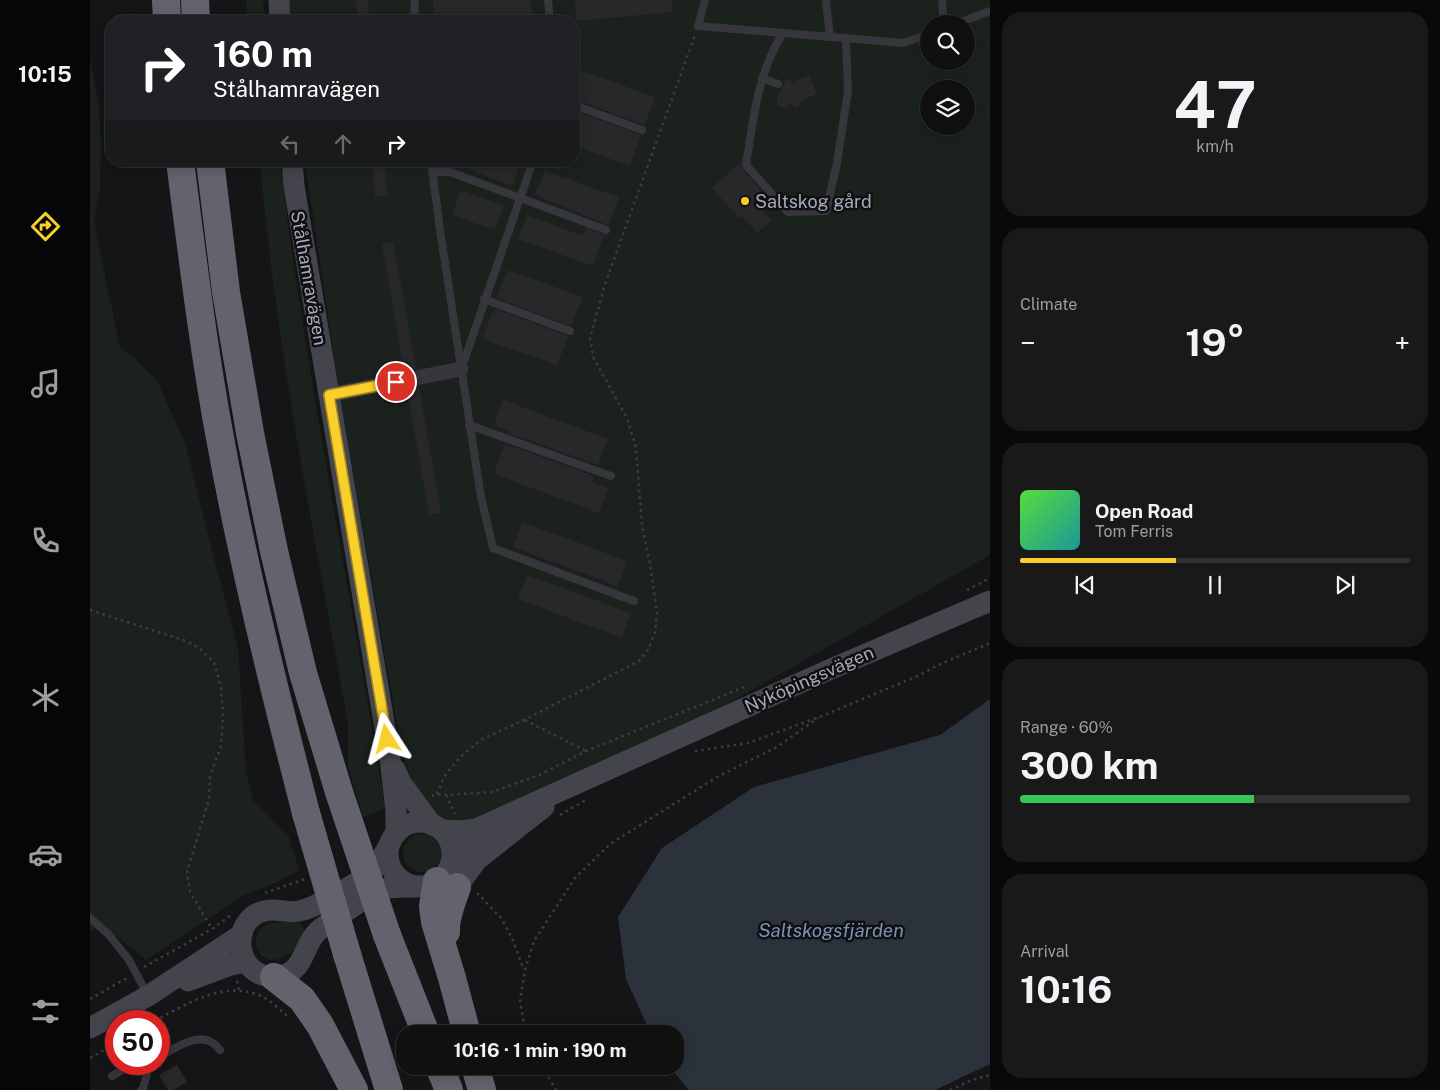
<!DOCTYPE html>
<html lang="en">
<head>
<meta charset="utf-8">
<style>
  :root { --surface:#101011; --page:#19191a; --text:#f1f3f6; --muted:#9c9d9f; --line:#303031; --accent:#f9cf2b }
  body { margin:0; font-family:"Public Sans",sans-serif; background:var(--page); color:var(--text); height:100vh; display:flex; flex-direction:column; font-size:19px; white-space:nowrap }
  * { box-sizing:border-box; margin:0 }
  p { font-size:16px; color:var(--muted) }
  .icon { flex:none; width:28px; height:28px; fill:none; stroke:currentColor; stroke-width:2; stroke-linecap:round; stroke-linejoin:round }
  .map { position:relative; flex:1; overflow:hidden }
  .side { display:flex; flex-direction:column; gap:12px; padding:12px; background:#090909; width:450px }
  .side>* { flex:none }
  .hud { position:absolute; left:15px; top:15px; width:475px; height:152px; border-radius:20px; box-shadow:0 2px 12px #0003,0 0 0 1px var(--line); background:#202124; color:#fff; overflow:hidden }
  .controls { position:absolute; left:830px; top:15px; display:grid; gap:10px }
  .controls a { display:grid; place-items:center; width:55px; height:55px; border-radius:50%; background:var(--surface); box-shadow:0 2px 12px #0003,0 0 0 1px var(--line); font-size:25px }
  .speed { position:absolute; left:15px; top:1010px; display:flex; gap:10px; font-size:25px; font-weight:700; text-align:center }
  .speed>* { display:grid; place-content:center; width:65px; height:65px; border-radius:50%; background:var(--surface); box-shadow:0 2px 12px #0003,0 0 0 1px var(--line); line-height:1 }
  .speed .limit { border:8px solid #d22; background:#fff; color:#111 }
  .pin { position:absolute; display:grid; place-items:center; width:42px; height:42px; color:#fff; margin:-21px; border:2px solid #fff; border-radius:50%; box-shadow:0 1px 5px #0007 }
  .me { position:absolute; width:55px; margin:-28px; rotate:351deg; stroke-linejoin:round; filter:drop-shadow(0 0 4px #0008) }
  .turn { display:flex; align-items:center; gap:18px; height:105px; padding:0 25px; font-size:22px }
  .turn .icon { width:65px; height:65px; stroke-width:2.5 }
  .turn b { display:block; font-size:35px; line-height:42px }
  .lanes { display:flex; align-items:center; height:48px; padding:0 25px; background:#0003; justify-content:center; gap:25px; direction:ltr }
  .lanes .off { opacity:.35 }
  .big { font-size:38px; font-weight:700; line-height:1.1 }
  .side .widget { flex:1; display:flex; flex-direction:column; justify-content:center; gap:8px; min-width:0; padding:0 18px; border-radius:20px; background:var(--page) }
  .side .dial { align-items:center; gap:0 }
  .dial b { font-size:65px; line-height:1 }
  .song { display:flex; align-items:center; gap:15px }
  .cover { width:60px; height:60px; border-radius:8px; background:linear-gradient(135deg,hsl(110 70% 55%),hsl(180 70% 35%)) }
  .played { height:5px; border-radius:2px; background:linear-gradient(90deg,var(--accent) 40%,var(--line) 40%) }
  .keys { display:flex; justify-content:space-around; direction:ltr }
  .heat { display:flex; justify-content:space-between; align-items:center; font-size:28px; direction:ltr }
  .charge { height:8px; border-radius:4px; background:linear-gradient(90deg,#34c759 60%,var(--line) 0) }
  .trip { position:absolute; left:306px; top:1025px; width:288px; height:50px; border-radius:20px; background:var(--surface); box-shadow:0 2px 12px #0003,0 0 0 1px var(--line); font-weight:700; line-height:50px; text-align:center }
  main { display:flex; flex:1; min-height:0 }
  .dock { display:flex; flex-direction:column; width:90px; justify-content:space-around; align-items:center; background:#060607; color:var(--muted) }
  .dock .icon { width:35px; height:35px }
  .dock .active { color:var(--accent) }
  .dock b { font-size:22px; color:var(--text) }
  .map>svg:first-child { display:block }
  .green { fill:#1b221d; fill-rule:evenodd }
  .water { fill:#2b323b }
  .building { fill:#28282b }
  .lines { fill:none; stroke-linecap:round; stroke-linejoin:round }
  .path { stroke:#3c3d43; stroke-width:2.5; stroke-dasharray:2.5 4; stroke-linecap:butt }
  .lane { stroke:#36363c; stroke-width:8 }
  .street { stroke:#36363c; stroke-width:15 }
  .secondary { stroke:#44454c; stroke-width:21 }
  .highway { stroke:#62636d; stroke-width:28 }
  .highway-bridge { stroke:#62636d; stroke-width:28 }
  .route-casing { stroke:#a2871c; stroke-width:12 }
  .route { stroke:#f9cf2b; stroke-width:9 }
  .poi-dot { fill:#f9cf2b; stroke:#101012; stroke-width:2 }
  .labels { text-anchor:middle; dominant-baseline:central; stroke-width:5; stroke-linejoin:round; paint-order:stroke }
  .poi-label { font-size:18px; fill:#a6a9b8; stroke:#101012; text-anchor:start }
  .street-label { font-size:18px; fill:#a6a9b8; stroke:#101012 }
  .water-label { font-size:19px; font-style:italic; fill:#7c92b4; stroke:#101012 }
</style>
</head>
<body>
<main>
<nav class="dock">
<b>10:15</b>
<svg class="icon active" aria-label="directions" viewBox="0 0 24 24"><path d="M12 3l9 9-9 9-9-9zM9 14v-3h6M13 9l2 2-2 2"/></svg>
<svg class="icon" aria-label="music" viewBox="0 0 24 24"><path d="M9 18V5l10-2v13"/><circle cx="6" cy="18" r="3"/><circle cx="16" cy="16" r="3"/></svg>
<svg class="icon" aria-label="phone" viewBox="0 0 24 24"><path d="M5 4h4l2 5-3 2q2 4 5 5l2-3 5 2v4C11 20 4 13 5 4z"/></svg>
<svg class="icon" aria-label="climate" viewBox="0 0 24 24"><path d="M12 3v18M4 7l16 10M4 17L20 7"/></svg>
<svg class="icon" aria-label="car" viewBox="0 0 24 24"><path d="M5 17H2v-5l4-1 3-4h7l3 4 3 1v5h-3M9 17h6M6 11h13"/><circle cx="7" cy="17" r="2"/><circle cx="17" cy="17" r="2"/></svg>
<svg class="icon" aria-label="filters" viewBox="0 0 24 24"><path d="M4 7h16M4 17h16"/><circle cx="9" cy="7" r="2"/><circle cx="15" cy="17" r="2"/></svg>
</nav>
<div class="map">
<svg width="900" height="1090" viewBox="0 0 900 1090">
  <rect width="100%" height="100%" fill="#151517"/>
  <g class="green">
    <polygon points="156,0 173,0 175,21 158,21"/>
    <path d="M199 0H900V555L600 725 453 787 383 823H359L345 813 328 796 312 754 247 378 215 161H484V21H201ZM839 24H876V61H839ZM839 89H876V126H839Z"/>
    <polygon points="0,61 8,101 11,142 10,187 4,221 30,348 44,358 67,381 95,442 126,567 132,587 148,648 156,771 163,800 199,837 209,871 178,886 156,894 56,960 12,925 0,931"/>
    <path d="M170 161H190C216 378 261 592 295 808L273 817 258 766V724C225 537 186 350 170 161Z"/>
    <circle cx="332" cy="853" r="19"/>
    <path d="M207 922C230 933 193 966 177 959 163 953 162 932 176 925 185 921 197 922 207 922Z"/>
  </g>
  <polygon class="water" points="900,699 900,1064 845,1090 599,1090 579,1066 585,1066 585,1034 561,1034 536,979 528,917 572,848 664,787 850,735"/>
  <g class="building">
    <polygon points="266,0 278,0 279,21 268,21"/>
    <polygon points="343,0 441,0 442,16 377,21 345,21"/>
    <polygon points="485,0 582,0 583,12 486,21"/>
    <polygon points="490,70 565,97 555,125 484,99 484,88"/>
    <polygon points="719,75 727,94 712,100 708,108 699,104 695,108 690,107 687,104 687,99 696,79 703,82"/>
    <polygon points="484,111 551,135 540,166 484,146"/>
    <polygon points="282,161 294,161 297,195 285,196"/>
    <polygon points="359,161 431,161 422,186"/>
    <polygon points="651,162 652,169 679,199 670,207 682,220 667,233 652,216 649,218 622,188"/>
    <polygon points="454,171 529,197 520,223 518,225 445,195"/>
    <polygon points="371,190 414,206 405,230 362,215"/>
    <polygon points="437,215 493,236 496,228 514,235 503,266 428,239"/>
    <polygon points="303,242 326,368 314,371 292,244"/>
    <polygon points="417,270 493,297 481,326 407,298"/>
    <polygon points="404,309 478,336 467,365 392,339"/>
    <polygon points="329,387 351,513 339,515 317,389"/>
    <polygon points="413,400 518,439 508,465 419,433 420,431 404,425"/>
    <polygon points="415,444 504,476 502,482 518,488 509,513 404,474"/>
    <polygon points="432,522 537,561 528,586 423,547"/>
    <polygon points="437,575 541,613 532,638 428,599"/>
    <polygon points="87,1065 97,1082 83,1090 78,1090 69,1075"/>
  </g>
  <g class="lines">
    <g class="path">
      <polyline points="877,590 900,578"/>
      <polyline points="0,610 96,641 109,648 124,662 131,687 133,716 131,746 120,776 119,799 97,872 100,892 122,929"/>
      <polyline points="435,720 496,751"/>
      <polyline points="605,751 658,743 732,716 830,675 846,666 900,643"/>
      <polyline points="347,794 354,777 370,757 392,739 434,720 549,661 558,650 565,632 567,614 561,569 552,525 546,448 537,418 503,357 500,339 514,287 605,35"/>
      <polyline points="356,795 365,814"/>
      <polyline points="342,796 347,794 356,795 402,792 449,775 496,751 657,686"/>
      <polyline points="470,815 496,800"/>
      <polyline points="175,893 215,879"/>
      <polyline points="387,893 412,919 422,938 434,970"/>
      <polyline points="54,967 122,929 141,915"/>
      <polyline points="147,981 149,990"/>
      <polyline points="0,999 37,978"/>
      <path d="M65 1021C96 1004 134 980 171 996 180 1000 190 1010 198 1017"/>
      <polyline points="436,1034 430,1001 435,971 439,957 444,941 485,878 520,844 627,777 687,747 728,718"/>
      <polyline points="0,1058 26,1043"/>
      <polyline points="452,1066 466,1090"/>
      <polyline points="860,1090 882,1080 900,1075"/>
    </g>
    <g class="lane">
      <polyline points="458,0 460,21"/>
      <polyline points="615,0 608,26 813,43 839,34"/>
      <polyline points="736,0 740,37"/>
      <polyline points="852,0 854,24"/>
      <polyline points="324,21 325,0"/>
      <polyline points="866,24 900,11"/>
      <path d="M693 33C668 71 663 121 656 165L698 212 736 211 747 163 758 91 756 39"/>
      <polyline points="672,78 688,84"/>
      <polyline points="484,105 552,130"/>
      <polyline points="341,161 350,230 391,497 403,548 544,601"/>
      <polyline points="342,172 360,172 516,230"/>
      <polyline points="394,299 480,331"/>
      <polyline points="372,367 443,161"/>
      <polyline points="379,425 521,476"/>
      <polyline points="0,918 19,935 39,960 57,994"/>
      <path d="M69 1057C87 1047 114 1027 130 1050"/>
      <polyline points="22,1076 43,1064"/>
      <polyline points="51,1090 53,1089 57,1074 51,1064"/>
    </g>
    <polyline class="street" points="239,395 371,369"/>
    <g class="secondary">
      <polyline points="189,0 190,21"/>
      <polyline points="202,161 204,186 300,758 306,811 306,834"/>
      <polyline points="305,769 311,783 342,825"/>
      <circle cx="330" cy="854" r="32"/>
      <polyline points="351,830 372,831 386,829 741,669 900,601"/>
      <path d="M301 842C295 851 290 863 282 871 272 881 223 909 209 911 200 913 192 910 183 910 135 911 144 984 189 976 215 972 212 947 227 932 235 924 284 892 294 889 305 886 317 887 328 887"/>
      <polyline points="360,868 380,847 412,830"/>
      <polyline points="367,887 387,860 454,807"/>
      <polyline points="98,981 141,965 155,962"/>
      <polyline points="0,1028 58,996 152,934"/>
    </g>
    <g class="highway">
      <polyline points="76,0 77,21"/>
      <polyline points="105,0 106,21"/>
      <path d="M90 161C102 254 113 346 130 438 153 564 184 689 216 813"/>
      <polyline points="120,161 136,292 160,433 184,551 213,673 249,792"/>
      <polyline points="347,881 343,906 345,922 362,978 377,1034"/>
      <path d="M356 932C355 917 362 902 367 887"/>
      <polyline points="297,935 336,1034"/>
      <polyline points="257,954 299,1090"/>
      <polyline points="184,977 212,999 230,1025 264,1090"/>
      <polyline points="349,1066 359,1090"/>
      <polyline points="385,1066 392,1090"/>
    </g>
    <g class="highway-bridge">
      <polyline points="249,792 297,935"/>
      <polyline points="216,813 257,954"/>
    </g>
  </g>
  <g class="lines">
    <g class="route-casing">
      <polyline id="route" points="297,739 239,395 306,382"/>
    </g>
    <use href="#route" class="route"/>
  </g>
  <circle class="poi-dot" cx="655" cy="201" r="5"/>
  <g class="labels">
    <g class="poi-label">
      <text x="665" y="201">Saltskog gård</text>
    </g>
    <g class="street-label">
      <text transform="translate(219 278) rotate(80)">Stålhamravägen</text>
      <text transform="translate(719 679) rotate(-24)">Nyköpingsvägen</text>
    </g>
    <g class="water-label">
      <text x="741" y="930">Saltskogsfjärden</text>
    </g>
  </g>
</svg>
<div class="controls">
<a><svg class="icon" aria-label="search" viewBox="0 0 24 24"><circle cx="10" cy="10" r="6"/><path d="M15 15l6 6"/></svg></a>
<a><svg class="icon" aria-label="layers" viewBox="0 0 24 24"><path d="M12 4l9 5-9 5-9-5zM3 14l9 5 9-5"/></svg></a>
</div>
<div class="speed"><div class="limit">50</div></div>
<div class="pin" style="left:306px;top:382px;background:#d93025"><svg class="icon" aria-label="arrive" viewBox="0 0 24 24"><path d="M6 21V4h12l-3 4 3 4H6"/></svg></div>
<svg class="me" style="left:297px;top:739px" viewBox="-20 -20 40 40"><path d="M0-17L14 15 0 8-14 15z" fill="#f9cf2b" stroke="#fff" stroke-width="4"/></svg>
<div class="trip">10:16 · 1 min · 190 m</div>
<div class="hud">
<div class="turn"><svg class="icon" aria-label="right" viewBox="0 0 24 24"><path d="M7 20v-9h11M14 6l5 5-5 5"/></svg><div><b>160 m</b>Stålhamravägen</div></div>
<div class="lanes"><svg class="icon off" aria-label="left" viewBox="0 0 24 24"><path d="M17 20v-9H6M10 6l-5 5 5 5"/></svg><svg class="icon off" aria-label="ahead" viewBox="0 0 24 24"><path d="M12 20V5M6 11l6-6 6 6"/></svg><svg class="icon" aria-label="right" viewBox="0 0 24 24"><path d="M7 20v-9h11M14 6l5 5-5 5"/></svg></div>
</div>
</div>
<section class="side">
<div class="widget dial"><b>47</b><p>km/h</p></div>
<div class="widget"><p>Climate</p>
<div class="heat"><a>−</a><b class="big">19°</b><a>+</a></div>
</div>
<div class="widget">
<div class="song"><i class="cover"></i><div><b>Open Road</b><p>Tom Ferris</p></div></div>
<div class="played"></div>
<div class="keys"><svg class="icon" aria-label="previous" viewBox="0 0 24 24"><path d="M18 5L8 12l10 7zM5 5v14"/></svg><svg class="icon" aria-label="pause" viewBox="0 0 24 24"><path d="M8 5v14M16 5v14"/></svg><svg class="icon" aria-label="next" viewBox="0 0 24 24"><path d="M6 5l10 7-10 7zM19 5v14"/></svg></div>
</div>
<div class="widget"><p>Range · 60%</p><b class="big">300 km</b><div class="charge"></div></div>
<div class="widget"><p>Arrival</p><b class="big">10:16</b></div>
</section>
</main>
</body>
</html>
